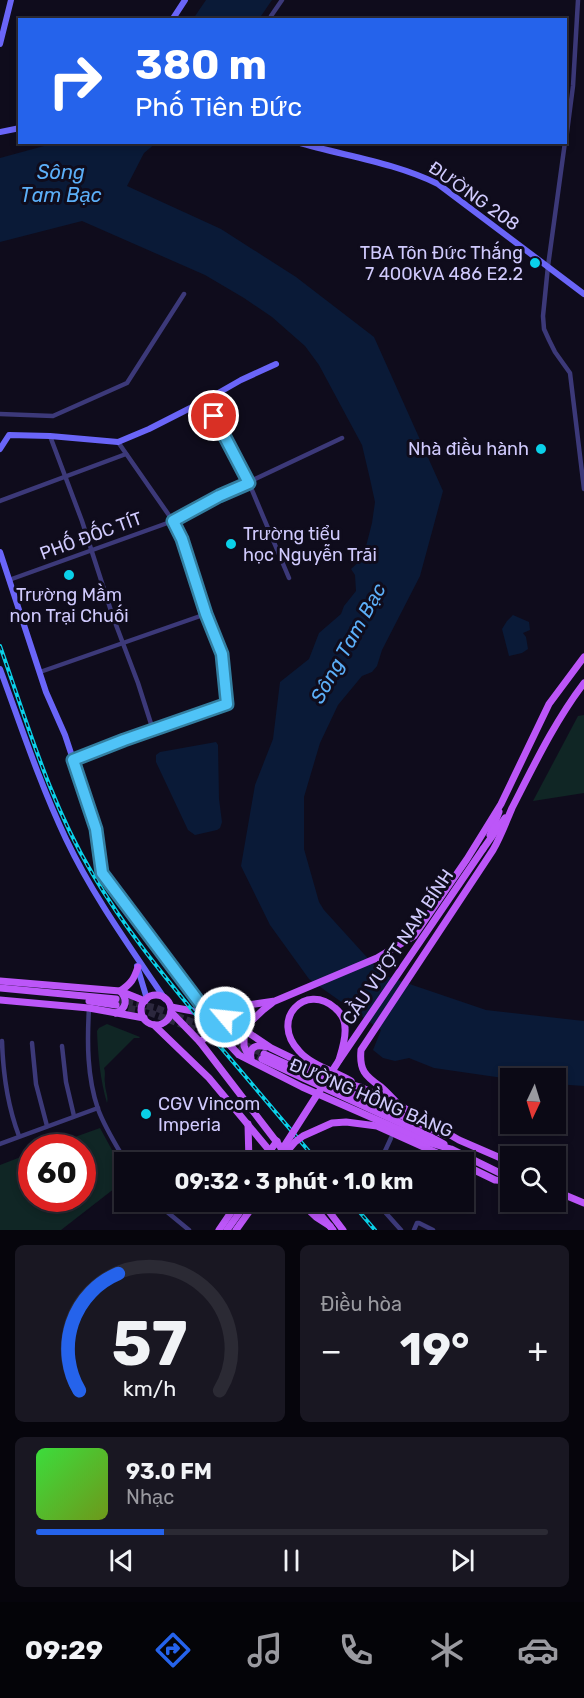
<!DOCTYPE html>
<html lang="vi">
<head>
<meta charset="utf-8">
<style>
  :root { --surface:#0b0915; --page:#191722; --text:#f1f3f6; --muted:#9a9aa0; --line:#2b2a34; --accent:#2563eb }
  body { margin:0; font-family:Rubik,sans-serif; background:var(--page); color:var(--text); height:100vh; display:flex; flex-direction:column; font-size:22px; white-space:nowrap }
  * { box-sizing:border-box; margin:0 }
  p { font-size:20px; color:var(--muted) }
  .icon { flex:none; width:33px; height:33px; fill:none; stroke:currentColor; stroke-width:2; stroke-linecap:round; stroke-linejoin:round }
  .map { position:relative; height:1230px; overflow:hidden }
  .sheet { display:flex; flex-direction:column; gap:15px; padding:15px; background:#06050c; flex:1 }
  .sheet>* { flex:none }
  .hud { position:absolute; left:18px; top:18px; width:549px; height:126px; border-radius:0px; box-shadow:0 3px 9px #0003,0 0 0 2px var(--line); background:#2563eb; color:#fff; overflow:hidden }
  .needle { width:39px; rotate:184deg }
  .fabs { position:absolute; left:500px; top:1068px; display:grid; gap:12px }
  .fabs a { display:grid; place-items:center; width:66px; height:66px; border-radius:0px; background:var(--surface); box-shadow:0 3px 9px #0003,0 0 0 2px var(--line); font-size:30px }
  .speed { position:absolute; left:18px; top:1134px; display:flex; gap:12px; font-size:30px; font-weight:700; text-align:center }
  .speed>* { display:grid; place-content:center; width:78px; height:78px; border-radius:50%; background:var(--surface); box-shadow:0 3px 9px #0003,0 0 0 2px var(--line); line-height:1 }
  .speed .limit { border:9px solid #d22; background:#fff; color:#111 }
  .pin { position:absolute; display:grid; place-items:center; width:51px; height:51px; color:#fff; margin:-26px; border:3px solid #fff; border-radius:50%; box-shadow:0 2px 6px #0007 }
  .me { position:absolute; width:66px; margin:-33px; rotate:298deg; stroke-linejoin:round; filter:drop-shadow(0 0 4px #0008) }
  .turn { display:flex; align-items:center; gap:21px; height:126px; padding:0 18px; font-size:27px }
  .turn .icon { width:78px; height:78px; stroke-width:2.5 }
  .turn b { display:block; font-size:42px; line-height:51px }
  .big { font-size:45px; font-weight:700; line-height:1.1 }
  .sheet .widget { flex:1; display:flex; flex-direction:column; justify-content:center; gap:9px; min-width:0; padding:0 21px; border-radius:9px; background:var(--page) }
  .sheet .dial { align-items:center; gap:0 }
  .dial svg { height:156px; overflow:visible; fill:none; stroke:var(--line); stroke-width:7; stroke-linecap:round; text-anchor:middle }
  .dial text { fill:var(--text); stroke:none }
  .song { display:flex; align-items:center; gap:18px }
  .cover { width:72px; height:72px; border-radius:9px; background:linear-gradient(135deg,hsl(120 70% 55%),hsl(80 70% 35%)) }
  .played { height:6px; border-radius:3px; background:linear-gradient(90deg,var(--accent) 25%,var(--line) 25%) }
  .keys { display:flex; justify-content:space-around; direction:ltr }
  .heat { display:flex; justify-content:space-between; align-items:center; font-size:33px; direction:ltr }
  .sheet .tiles { flex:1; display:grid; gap:15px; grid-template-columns:1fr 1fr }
  .widget:last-child { grid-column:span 2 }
  .trip { position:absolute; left:114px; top:1152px; width:360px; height:60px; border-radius:0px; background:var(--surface); box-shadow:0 3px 9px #0003,0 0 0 2px var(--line); font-weight:700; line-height:60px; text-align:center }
  .tab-bar { display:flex; height:96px; justify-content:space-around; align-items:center; background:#040408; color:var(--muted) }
  .tab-bar .icon { width:42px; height:42px }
  .tab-bar .active { color:var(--accent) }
  .tab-bar b { font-size:27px; color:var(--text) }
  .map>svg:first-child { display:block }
  .green { fill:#102625 }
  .water { fill:#0a1a37 }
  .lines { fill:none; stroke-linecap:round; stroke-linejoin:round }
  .primary-tunnel { stroke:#2c283e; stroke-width:7; stroke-dasharray:7 3.5; stroke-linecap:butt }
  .street { stroke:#3c3979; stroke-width:4.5 }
  .secondary { stroke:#6a65f8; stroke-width:6 }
  .primary { stroke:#bc56f8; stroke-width:7 }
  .rail-casing { stroke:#0ad1e9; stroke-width:4 }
  .rail { stroke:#0f0c1c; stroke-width:1.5; stroke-dasharray:4.5; stroke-linecap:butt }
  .primary-bridge { stroke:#bc56f8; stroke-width:7 }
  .route-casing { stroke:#337fa1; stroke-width:15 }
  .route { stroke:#4fc3f7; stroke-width:10 }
  .poi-dot { fill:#0ad1e9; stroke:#0f0c1c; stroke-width:2 }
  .labels { text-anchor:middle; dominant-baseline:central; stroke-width:6; stroke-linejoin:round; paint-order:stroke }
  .street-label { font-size:18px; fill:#d0cafd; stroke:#0f0c1c }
  .poi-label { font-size:18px; fill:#d0cafd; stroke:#0f0c1c; text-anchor:end }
  .water-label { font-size:20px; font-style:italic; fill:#5caff8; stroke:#0f0c1c }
</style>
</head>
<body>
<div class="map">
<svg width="584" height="1230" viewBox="0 0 584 1230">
  <rect width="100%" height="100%" fill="#0f0c1c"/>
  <g class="green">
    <polygon points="584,715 584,793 533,801 578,716"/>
    <path d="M107 1024 140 1037 139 1038H134L104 1068C106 1074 104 1077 105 1083 105 1091 109 1097 107 1103 100 1079 98 1055 97 1031L99 1028Z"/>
    <polygon points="100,1128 124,1172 124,1181 61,1230 0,1230 0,1165 31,1153 32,1198 82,1198 82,1148 47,1147"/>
  </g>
  <g class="water">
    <polygon points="206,0 272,0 259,19 193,19"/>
    <polygon points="55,143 156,143 144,153 127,186 221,229 296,277 374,337 443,491 420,576 382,650 377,666 372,672 362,676 338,705 320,743 309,780 304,797 304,849 319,902 324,910 383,975 486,1010 584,1021 584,1086 555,1084 555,1078 510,1079 434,1068 409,1058 395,1061 383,1058 373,1050 381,1030 309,979 270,925 241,866 255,785 273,739 280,682 309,659 319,633 341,614 344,606 356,591 355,575 351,569 363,558 372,523 375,502 370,479 362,445 319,365 305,346 272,317 244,298 205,275 82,221 0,242 0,158"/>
    <polygon points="513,615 529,622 530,630 523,633 526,637 528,649 522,653 509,656 502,629 507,621"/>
    <polygon points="216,742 218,745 219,799 222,822 220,828 217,830 195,835 188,830 156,762 156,755 160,752"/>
  </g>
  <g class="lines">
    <g class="primary-tunnel">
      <polyline points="116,999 156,1008 215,1031 264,1054"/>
      <polyline points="118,1006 148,1012 213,1036"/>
      <polyline points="229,1043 262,1059"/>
    </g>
    <g class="street">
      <polyline points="271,16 282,0"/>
      <polyline points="566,140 573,86 578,0"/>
      <polyline points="565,142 548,266 543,316 544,329 549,340 555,352 570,373 584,489"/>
      <polyline points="206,400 249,483 289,578"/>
      <polyline points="0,414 53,416 127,383 184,294"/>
      <polyline points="50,436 82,521 113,617 138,683 153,730"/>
      <polyline points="0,501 126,454"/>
      <polyline points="9,580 173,521 219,496 342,438"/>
      <polyline points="40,672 206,614"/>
      <polyline points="73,760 124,740 227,704 222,654 206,614 182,539 173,521 118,442"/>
      <path d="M89 1008C87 1042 87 1077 98 1109 105 1128 116 1145 126 1162"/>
      <path d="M2 1041C3 1073 8 1107 19 1136"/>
      <polyline points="32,1043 36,1084 47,1126"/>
      <polyline points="62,1046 66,1082 74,1116"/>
      <polyline points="0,1144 98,1108"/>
      <polyline points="380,1162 391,1138"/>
      <polyline points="155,1202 189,1230"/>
      <polyline points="376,1202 401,1230"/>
      <polyline points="414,1230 417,1223 419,1223 433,1230"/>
    </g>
    <g class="secondary">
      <polyline points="172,20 185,0"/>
      <polyline points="0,44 11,0"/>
      <polyline points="0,132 20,128"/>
      <path d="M297 142C344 156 393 162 438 184L584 294"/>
      <polyline points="0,449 9,435 50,436 118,442 149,429 206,400 241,380 276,364"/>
      <polyline points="0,552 46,692 65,735 96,829 102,873 208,1014"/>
      <path d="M0 669C21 726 40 784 66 839 93 896 130 947 165 999"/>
      <polyline points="137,966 147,999"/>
    </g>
    <g class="primary">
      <polyline points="490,835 499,812"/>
      <polyline points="483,849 505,818"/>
      <polyline points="0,981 120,991 145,1001"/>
      <polyline points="0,988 116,999"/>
      <circle cx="156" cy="1010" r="15"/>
      <polyline points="0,1000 89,1008 144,1018"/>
      <polyline points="89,1001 116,1005"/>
      <polyline points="171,1007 225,1017 271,1048 337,1080 360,1087 399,1105 459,1140 510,1162"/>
      <polyline points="171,1012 200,1042 292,1162"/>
      <path d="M116 1013C127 1008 128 999 120 991 131 984 134 979 138 967"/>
      <polyline points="213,1014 248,1005 275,1001 377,958 414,936 467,859 501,804 549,704 584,657"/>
      <polyline points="154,1025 209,1078 279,1162"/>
      <polyline points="200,1042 211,1033 218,1035 224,1039 239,1055 302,1087 430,1143 451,1149 510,1178"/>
      <polyline points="264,1054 445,1135"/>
      <path d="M251 1058C249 1047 256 1044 266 1047"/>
      <polyline points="250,1059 244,1046 244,1028 263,1010 272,1003"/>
      <polyline points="262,1059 433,1138 444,1144"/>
      <path d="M339 1060C342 1050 346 1038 345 1028 345 1020 341 1013 335 1008 306 982 269 1019 299 1051 312 1066 335 1071 351 1081"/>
      <path d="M399 1105C393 1099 387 1092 381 1087 365 1076 359 1070 361 1050L493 850C501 836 506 822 512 808 534 765 555 721 584 683"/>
      <polyline points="248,1124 249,1162"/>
      <polyline points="262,1162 277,1141"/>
      <polyline points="464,1165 495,1180 510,1181"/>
      <polyline points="555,1188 560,1193 584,1203"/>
      <polyline points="300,1202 316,1217 330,1226"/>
      <polyline points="310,1202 333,1230"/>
      <polyline points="322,1202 343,1230"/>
      <polyline points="219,1230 238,1202"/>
      <polyline points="227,1230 247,1202"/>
      <polyline points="236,1230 256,1202"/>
    </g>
    <g class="rail-casing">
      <g id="rail">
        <path d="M0 646C27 722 50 803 92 873 126 931 169 982 211 1033L217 1043 318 1162"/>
        <polyline points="351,1202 375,1230"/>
      </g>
    </g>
    <use href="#rail" class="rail"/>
    <g class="primary-bridge">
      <polyline points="274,1162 338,1062 483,849"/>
      <polyline points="278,1162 295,1142 303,1136 332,1123 346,1122 377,1126 457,1162"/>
    </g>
  </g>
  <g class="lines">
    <g class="route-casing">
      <polyline id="route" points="214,416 249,483 219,496 173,521 182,539 206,614 222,654 227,704 124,740 73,760 96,829 102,873 208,1014 225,1017"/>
    </g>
    <use href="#route" class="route"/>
  </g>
  <g class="poi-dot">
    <circle cx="535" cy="263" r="6"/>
    <circle cx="541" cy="449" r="6"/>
    <circle cx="231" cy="544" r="6"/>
    <circle cx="69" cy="575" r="6"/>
    <circle cx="146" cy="1114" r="6"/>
  </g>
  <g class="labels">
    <g class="street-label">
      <text transform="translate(474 196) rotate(35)">ĐƯỜNG 208</text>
      <text transform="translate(91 536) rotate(-20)">PHỐ ĐỐC TÍT</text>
      <text transform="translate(398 947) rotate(-56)">CẦU VƯỢT NAM BÍNH</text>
      <text transform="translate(371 1098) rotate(23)">ĐƯỜNG HỒNG BÀNG</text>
    </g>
    <g class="poi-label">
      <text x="523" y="253">TBA Tôn Đức Thắng<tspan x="523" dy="21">7 400kVA 486 E2.2</tspan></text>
      <text x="529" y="449">Nhà điều hành</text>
      <text x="243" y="534" text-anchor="start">Trường tiểu<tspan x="243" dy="21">học Nguyễn Trãi</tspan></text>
      <text x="69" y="595" text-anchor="middle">Trường Mầm<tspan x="69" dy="21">non Trại Chuối</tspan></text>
      <text x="158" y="1104" text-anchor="start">CGV Vincom<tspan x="158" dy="21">Imperia</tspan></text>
    </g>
    <g class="water-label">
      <text x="61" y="172">Sông<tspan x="61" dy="23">Tam Bạc</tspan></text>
      <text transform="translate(348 643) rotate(-61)">Sông Tam Bạc</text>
    </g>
  </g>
</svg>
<div class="fabs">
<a><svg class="needle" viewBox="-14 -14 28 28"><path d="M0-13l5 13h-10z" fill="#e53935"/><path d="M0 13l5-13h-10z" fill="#9a9aa0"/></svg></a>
<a><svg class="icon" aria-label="search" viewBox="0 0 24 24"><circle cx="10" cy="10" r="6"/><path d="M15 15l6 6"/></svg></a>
</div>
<div class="speed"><div class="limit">60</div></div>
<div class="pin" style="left:214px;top:416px;background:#d93025"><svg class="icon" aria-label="arrive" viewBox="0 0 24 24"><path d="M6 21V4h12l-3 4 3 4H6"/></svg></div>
<svg class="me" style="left:225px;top:1017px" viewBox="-20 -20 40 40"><circle r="17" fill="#4fc3f7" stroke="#fff" stroke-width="3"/><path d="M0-11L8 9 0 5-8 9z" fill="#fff"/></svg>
<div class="trip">09:32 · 3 phút · 1.0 km</div>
<div class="hud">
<div class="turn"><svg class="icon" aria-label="right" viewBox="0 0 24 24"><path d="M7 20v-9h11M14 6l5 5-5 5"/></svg><div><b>380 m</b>Phố Tiên Đức</div></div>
</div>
</div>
<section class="sheet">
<div class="tiles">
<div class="widget dial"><svg viewBox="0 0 100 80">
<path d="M14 69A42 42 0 1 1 86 69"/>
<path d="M14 69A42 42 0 0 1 34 9" stroke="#2563eb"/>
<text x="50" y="56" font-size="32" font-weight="700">57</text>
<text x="50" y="72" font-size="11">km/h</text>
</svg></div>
<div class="widget"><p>Điều hòa</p>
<div class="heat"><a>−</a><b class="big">19°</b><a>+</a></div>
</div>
<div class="widget">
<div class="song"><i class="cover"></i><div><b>93.0 FM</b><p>Nhạc</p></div></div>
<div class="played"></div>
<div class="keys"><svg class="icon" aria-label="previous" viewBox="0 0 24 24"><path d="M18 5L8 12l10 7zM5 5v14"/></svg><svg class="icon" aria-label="pause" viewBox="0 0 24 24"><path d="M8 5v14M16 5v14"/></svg><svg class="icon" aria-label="next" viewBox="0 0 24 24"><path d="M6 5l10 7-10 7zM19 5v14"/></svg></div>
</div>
</div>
</section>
<nav class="tab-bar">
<b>09:29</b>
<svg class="icon active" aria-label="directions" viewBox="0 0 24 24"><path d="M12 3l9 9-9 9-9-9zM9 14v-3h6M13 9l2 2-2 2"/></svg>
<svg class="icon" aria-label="music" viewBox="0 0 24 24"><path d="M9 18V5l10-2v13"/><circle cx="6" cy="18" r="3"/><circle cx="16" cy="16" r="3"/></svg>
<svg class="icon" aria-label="phone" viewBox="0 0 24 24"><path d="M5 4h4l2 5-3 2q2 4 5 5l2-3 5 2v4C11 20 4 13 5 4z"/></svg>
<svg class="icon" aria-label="climate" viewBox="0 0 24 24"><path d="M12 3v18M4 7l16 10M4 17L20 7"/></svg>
<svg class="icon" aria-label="car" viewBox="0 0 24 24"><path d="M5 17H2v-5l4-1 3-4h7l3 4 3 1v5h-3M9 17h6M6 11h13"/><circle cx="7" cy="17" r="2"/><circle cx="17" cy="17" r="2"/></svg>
</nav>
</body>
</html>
